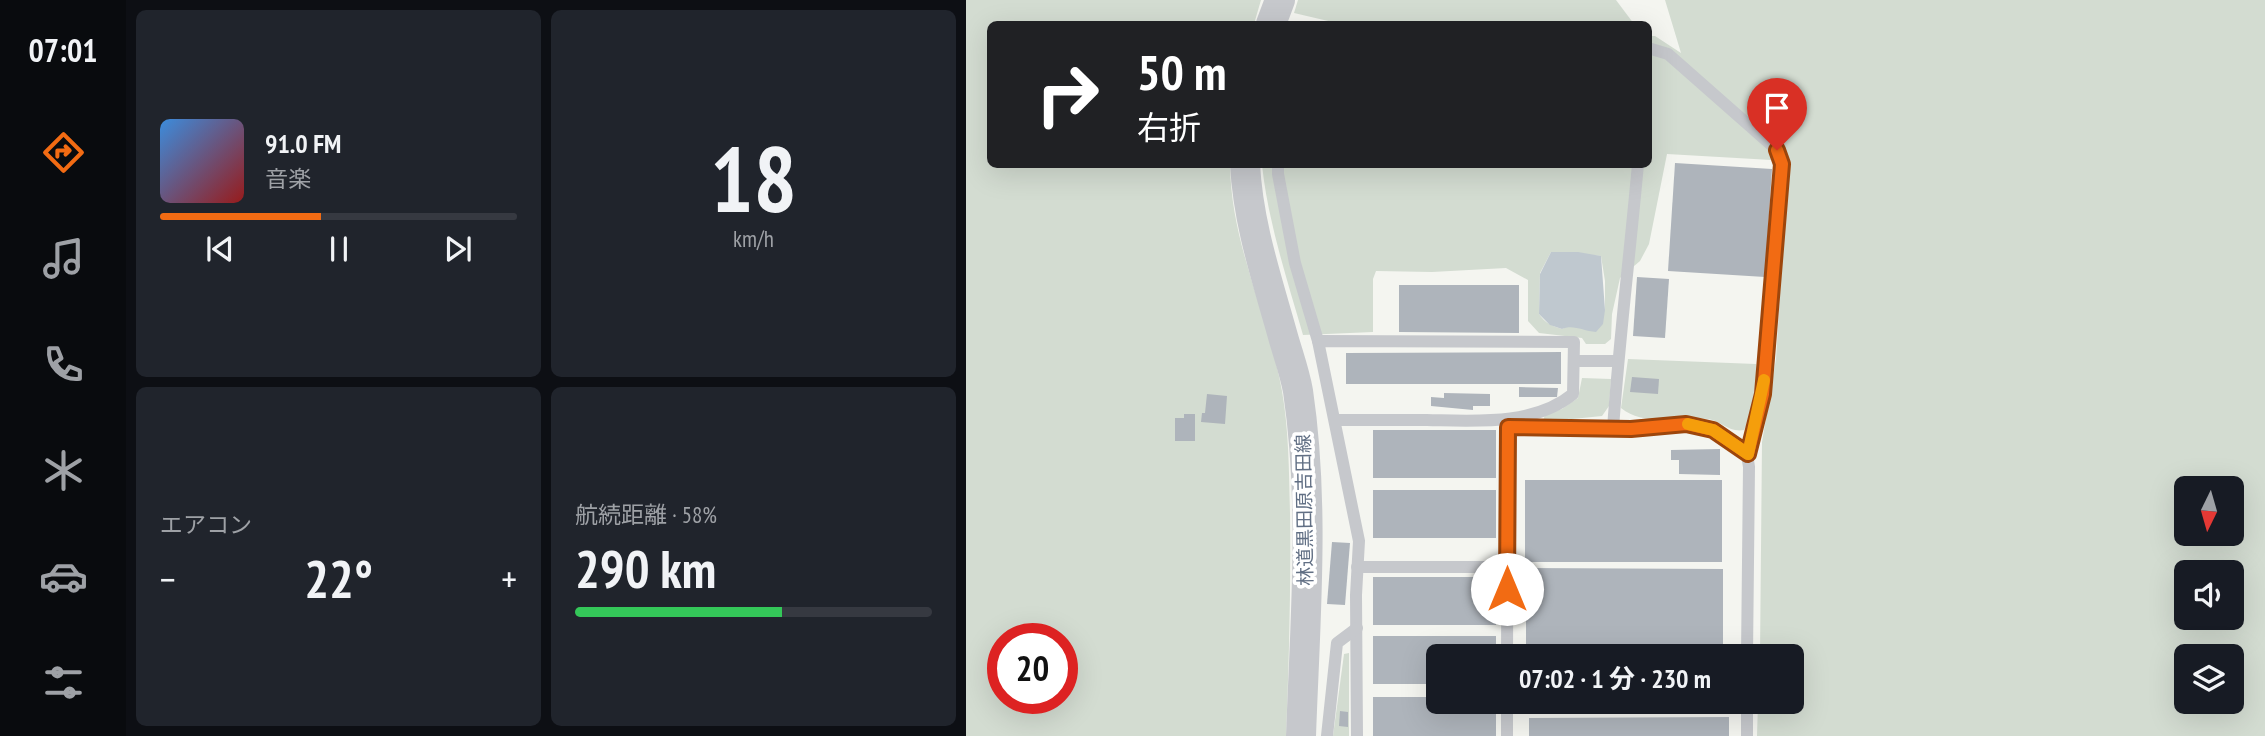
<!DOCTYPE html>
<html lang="ja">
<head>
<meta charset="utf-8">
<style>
  :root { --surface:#171b24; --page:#20242c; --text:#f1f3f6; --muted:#9ea1a6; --line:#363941; --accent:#f26b13 }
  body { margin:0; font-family:"PT Sans Narrow","Noto Sans JP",sans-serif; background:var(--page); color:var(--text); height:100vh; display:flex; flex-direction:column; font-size:26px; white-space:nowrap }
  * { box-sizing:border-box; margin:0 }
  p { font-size:23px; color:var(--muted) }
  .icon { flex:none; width:38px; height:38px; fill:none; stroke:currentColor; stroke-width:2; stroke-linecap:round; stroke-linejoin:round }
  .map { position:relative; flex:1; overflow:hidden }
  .side { display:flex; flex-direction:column; gap:10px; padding:10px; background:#0d0f14; width:840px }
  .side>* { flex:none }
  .banner { position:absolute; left:21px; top:21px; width:665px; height:147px; border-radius:10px; box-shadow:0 7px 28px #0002; background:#202124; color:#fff; overflow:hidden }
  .needle { width:46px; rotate:185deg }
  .tools { position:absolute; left:1208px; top:476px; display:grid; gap:14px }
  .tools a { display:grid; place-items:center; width:70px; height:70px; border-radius:10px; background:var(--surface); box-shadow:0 7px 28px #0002; font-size:35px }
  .speed { position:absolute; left:21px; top:623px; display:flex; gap:14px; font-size:35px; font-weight:700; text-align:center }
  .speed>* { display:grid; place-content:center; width:91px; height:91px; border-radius:50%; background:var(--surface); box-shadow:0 7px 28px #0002; line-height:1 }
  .speed .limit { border:10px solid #d22; background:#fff; color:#111 }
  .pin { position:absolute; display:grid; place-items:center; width:60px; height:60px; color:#fff; margin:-72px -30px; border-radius:50% 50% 50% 0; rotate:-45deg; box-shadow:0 0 7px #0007 }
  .pin .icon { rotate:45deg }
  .me { position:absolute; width:77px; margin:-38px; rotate:0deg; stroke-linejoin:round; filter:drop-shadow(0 0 5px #0008) }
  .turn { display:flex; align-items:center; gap:24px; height:147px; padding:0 35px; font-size:32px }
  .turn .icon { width:91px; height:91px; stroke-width:2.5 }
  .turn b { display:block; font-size:49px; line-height:60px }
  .big { font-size:52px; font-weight:700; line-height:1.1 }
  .side .widget { flex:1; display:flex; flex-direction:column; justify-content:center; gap:10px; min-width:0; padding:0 24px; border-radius:10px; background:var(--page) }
  .side .dial { align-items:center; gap:0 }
  .dial b { font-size:91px; line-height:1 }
  .song { display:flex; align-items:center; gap:21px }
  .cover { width:84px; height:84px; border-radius:10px; background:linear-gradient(135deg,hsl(210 70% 55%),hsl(0 70% 35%)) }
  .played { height:7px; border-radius:4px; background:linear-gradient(90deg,var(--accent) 45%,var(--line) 45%) }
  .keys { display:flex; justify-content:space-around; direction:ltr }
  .heat { display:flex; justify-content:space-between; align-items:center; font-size:38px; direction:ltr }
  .charge { height:10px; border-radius:5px; background:linear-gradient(90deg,#34c759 58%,var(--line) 0) }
  .side .tiles { flex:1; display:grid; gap:10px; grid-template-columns:repeat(2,1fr) }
  .trip { position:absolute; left:460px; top:644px; width:378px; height:70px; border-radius:10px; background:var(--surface); box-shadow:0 7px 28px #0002; font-weight:700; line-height:70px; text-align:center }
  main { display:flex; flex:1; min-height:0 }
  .tab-bar { display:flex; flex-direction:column; width:126px; justify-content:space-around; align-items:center; background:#090b0e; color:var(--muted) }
  .tab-bar .icon { width:49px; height:49px }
  .tab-bar .selected { color:var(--accent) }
  .tab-bar b { font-size:32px; color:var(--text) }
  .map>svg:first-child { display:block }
  .green { fill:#d3dcd1; fill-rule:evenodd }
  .water { fill:#bfc8cf }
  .building { fill:#aeb4bb }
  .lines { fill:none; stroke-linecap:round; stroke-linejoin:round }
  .service { stroke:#c6c8cc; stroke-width:12 }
  .tertiary { stroke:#c6c8cc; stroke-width:30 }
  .route-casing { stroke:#9d460c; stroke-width:18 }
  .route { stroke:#f26b13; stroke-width:12 }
  .slow { stroke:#f59e0b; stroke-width:12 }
  .labels { text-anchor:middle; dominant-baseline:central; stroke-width:7; stroke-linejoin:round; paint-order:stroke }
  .street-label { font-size:19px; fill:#616f84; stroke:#fff }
</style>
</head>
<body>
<main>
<nav class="tab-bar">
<b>07:01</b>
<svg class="icon selected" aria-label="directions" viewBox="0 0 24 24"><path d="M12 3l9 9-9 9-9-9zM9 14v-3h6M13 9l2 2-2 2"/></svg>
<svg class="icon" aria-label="music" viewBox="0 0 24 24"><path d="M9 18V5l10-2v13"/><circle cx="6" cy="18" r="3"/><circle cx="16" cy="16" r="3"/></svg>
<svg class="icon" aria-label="phone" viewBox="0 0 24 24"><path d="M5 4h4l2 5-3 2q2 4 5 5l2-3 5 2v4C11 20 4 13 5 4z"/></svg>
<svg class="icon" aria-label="climate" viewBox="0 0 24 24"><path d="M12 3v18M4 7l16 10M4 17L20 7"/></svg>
<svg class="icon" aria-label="car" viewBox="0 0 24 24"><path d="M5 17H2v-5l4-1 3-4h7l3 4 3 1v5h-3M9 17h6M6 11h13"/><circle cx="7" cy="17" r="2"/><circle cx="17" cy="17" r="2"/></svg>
<svg class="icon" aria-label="filters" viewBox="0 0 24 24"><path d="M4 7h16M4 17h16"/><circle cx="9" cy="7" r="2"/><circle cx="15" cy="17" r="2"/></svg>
</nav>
<section class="side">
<div class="tiles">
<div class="widget">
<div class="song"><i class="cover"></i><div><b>91.0 FM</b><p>音楽</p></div></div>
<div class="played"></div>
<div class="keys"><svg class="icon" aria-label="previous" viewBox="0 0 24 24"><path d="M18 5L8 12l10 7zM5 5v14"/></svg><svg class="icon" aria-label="pause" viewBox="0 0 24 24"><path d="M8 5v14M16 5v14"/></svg><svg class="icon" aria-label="next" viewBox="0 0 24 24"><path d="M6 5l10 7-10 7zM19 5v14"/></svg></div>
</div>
<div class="widget dial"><b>18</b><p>km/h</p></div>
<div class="widget"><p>エアコン</p>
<div class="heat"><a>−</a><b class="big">22°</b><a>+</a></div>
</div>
<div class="widget"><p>航続距離 · 58%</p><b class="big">290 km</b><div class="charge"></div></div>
</div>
</section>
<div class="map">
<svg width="1299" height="736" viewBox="0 0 1299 736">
  <rect width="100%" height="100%" fill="#f4f5f0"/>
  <g class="green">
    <path d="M0 0H295L288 24H24V164L264 165C265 244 302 314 316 391 323 431 323 473 324 513 325 588 323 662 320 736H0ZM37 639H96V698H37Z"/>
    <polygon points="332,0 650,0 668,24 375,24 328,13"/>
    <path d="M699 0H1299V736H791L792 702H826V656H794L796 442 810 359 822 161 701 154 683 244 674 261 654 278 646 314 645 339 639 344H620L616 338 573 333 562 321V280L540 268 466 272 410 271 407 279V332L337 335C321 279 302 222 296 165L682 164 683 36H689L715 53ZM585 252 635 256 639 281V310L610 326H603L596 329C586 326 579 323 573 314L574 273ZM1220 488H1265V534H1220ZM1220 572H1265V618H1220ZM1220 656H1265V702H1220Z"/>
    <path d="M662 359 790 364C793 387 790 410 778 430 763 433 756 421 742 419 712 415 680 428 655 408Z"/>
    <polygon points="616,378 645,379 643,406 636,416 577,422 579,414 596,409 612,398"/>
    <polygon points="383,653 383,736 367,736 378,654"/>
  </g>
  <path class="water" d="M585 252H612L635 256 639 310 637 324 630 332C617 331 607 324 596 329L584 325 573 314 574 274Z"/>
  <g class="building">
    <polygon points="709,163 806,169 799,277 702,271"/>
    <polygon points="671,277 703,279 699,338 667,336"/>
    <polygon points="433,285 553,285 553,333 433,332"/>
    <polygon points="595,352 595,384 380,384 380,353"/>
    <polygon points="666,377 693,379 692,394 664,392"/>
    <polygon points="553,387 592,388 591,397 553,397"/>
    <polygon points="478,393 524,394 524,406 507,406 507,410 465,406 465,397 478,398"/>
    <polygon points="241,394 261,396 259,424 235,422 236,413 239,413"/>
    <polygon points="218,414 229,414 229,441 209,441 209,418 218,418"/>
    <rect x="407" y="430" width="123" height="48"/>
    <polygon points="754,449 754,475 713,474 713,460 705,460 705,450"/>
    <rect x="559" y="480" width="197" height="82"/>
    <rect x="407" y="490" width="123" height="48"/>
    <polygon points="366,542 384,543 379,605 361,604"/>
    <polygon points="560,568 757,569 757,651 589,651 589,656 550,656 550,649 560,649"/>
    <rect x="407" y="577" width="123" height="48"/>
    <polygon points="407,636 530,636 530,656 472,656 472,684 407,684"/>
    <polygon points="407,697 472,697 472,702 530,702 530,736 407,736"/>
    <polygon points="562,702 762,702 762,709 562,712"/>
    <polygon points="374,711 382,712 382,727 373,726"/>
    <polygon points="763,717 763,736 563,736 563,718"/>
  </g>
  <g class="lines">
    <g class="service">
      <polyline points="682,48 702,54 811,150 816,164 797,394 781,454"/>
      <polyline points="312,164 312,174 329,263 352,341"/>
      <polyline points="608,361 651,361"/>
      <path d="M369 420C400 420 431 420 461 420 509 421 568 426 607 394L608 342 352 341 393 541 390 595 391 736"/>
      <polyline points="542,427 665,429 720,424 747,430 781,454 783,467 781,656"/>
      <path d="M647 429C653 341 664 253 672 164"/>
      <polyline points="391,567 541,567"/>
      <polyline points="541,656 542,419"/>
      <polyline points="361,736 371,643 391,628"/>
      <polyline points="541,736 541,702"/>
      <polyline points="781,736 781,702"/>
    </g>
    <g class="tertiary">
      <polyline points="305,24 314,0"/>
      <path d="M279 164C282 225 302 282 318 340 323 357 329 374 332 391 349 505 339 621 335 736"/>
    </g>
  </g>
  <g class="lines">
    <g class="route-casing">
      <polyline id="route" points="541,589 542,427 665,429 720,424 747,430 782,454 797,394 816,164 811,150"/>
    </g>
    <use href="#route" class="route"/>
    <polyline class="slow" points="722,424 747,430 782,454 798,380"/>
  </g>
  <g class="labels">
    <g class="street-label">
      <text transform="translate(338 510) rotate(-91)">林道黒田原吉田線</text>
    </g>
  </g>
</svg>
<div class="tools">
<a><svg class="needle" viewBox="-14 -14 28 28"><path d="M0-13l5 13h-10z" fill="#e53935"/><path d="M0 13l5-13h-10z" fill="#9ea1a6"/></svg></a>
<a><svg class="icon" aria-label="sound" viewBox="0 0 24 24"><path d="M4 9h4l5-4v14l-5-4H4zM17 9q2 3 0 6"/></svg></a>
<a><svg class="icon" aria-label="layers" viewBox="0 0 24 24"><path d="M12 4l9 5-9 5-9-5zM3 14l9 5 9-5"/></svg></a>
</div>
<div class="speed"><div class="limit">20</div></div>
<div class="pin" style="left:811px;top:150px;background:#d93025"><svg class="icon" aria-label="arrive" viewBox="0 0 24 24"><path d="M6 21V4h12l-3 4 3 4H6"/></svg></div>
<svg class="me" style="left:541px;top:589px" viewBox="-20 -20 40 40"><circle r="19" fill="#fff"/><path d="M0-13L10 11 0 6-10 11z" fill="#f26b13"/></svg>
<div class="trip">07:02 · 1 分 · 230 m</div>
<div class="banner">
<div class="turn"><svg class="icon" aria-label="right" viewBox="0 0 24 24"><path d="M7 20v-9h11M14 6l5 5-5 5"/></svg><div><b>50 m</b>右折</div></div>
</div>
</div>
</main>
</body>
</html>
